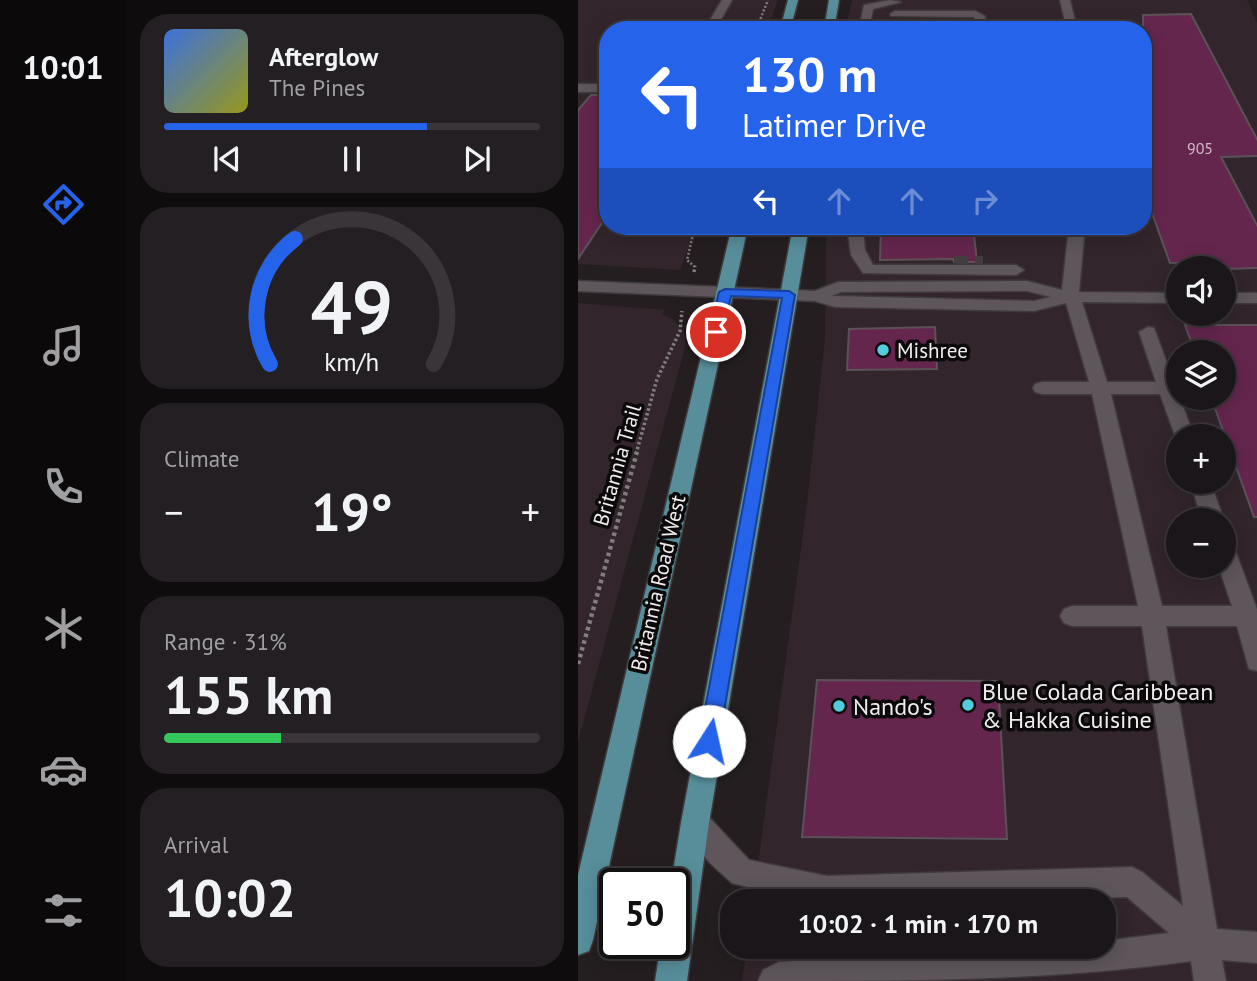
<!DOCTYPE html>
<html lang="en">
<head>
<meta charset="utf-8">
<style>
  :root { --surface:#1b1619; --page:#241f22; --text:#f1f3f6; --muted:#a09fa2; --line:#393538; --accent:#2563eb }
  body { margin:0; font-family:"PT Sans",sans-serif; background:var(--page); color:var(--text); height:100vh; display:flex; flex-direction:column; font-size:26px; white-space:nowrap }
  * { box-sizing:border-box; margin:0 }
  p { font-size:23px; color:var(--muted) }
  .icon { flex:none; width:38px; height:38px; fill:none; stroke:currentColor; stroke-width:2; stroke-linecap:round; stroke-linejoin:round }
  .map { position:relative; flex:1; overflow:hidden }
  .side { display:flex; flex-direction:column; gap:14px; padding:14px; background:#0f0c0e; width:452px }
  .side>* { flex:none }
  .banner { position:absolute; left:21px; top:21px; width:553px; height:214px; border-radius:28px; box-shadow:0 4px 18px #0003,0 0 0 2px var(--line); background:#2563eb; color:#fff; overflow:hidden }
  .buttons { position:absolute; left:588px; top:256px; display:grid; gap:14px }
  .buttons a { display:grid; place-items:center; width:70px; height:70px; border-radius:50%; background:var(--surface); box-shadow:0 4px 18px #0003,0 0 0 2px var(--line); font-size:35px }
  .speed { position:absolute; left:21px; top:868px; display:flex; gap:14px; font-size:35px; font-weight:700; text-align:center }
  .speed>* { display:grid; place-content:center; width:91px; height:91px; border-radius:50%; background:var(--surface); box-shadow:0 4px 18px #0003,0 0 0 2px var(--line); line-height:1 }
  .speed .limit { border:4px solid #111; border-radius:10px; background:#fff; color:#111 }
  .pin { position:absolute; display:grid; place-items:center; width:60px; height:60px; color:#fff; margin:-30px; border:4px solid #fff; border-radius:50%; box-shadow:0 2px 7px #0007 }
  .me { position:absolute; width:77px; margin:-38px; rotate:10deg; stroke-linejoin:round; filter:drop-shadow(0 0 5px #0008) }
  .turn { display:flex; align-items:center; gap:24px; height:147px; padding:0 28px; font-size:32px }
  .turn .icon { width:91px; height:91px; stroke-width:2.5 }
  .turn b { display:block; font-size:49px; line-height:60px }
  .lanes { display:flex; align-items:center; height:66px; padding:0 28px; background:#0003; justify-content:center; gap:35px; direction:ltr }
  .lanes .off { opacity:.35 }
  .big { font-size:52px; font-weight:700; line-height:1.1 }
  .side .tile { flex:1; display:flex; flex-direction:column; justify-content:center; gap:10px; min-width:0; padding:0 24px; border-radius:28px; background:var(--page) }
  .side .dial { align-items:center; gap:0 }
  .dial svg { height:182px; overflow:visible; fill:none; stroke:var(--line); stroke-width:7; stroke-linecap:round; text-anchor:middle }
  .dial text { fill:var(--text); stroke:none }
  .song { display:flex; align-items:center; gap:21px }
  .cover { width:84px; height:84px; border-radius:10px; background:linear-gradient(135deg,hsl(220 70% 55%),hsl(60 70% 35%)) }
  .played { height:7px; border-radius:4px; background:linear-gradient(90deg,var(--accent) 70%,var(--line) 70%) }
  .keys { display:flex; justify-content:space-around; direction:ltr }
  .heat { display:flex; justify-content:space-between; align-items:center; font-size:38px; direction:ltr }
  .charge { height:10px; border-radius:5px; background:linear-gradient(90deg,#34c759 31%,var(--line) 0) }
  .trip { position:absolute; left:142px; top:889px; width:396px; height:70px; border-radius:28px; background:var(--surface); box-shadow:0 4px 18px #0003,0 0 0 2px var(--line); font-weight:700; line-height:70px; text-align:center }
  main { display:flex; flex:1; min-height:0 }
  .menu { display:flex; flex-direction:column; width:126px; justify-content:space-around; align-items:center; background:#0b090a; color:var(--muted) }
  .menu .icon { width:49px; height:49px }
  .menu .selected { color:var(--accent) }
  .menu b { font-size:32px; color:var(--text) }
  .map>svg:first-child { display:block }
  .built { fill:#32262c; fill-rule:evenodd }
  .building { fill:#65264e; stroke:#5a5257; stroke-width:2 }
  .lines { fill:none; stroke-linecap:round; stroke-linejoin:round }
  .minor-tunnel { stroke:#433d40; stroke-width:14; stroke-dasharray:14 7; stroke-linecap:butt }
  .minor-casing { stroke:#3f3a3d; stroke-width:3 }
  .major-casing { stroke:#3f3a3d; stroke-width:3 }
  .path-far2 { stroke:#817c7f; stroke-width:2.5; stroke-dasharray:2 2; stroke-linecap:butt }
  .path-far1 { stroke:#817c7f; stroke-width:3.5; stroke-dasharray:2.5 2.5; stroke-linecap:butt }
  .path { stroke:#817c7f; stroke-width:4.5; stroke-dasharray:3.5 3.5; stroke-linecap:butt }
  .minor { fill:#5e565b; fill-rule:evenodd }
  .major { fill:#578e9a; fill-rule:evenodd }
  .route { fill:#2563eb; stroke:#184099; stroke-width:2 }
  .poi-dot { fill:#54cadd; stroke:#0b090a; stroke-width:2.5 }
  .labels { text-anchor:middle; dominant-baseline:central; stroke-width:7; stroke-linejoin:round; paint-order:stroke }
  .far-number-label { font-size:16px; fill:#cebbc7 }
  .poi-label { font-size:21px; fill:#f1edef; stroke:#0b090a; text-anchor:start }
  .street-label { font-size:21px; fill:#f1edef; stroke:#0b090a }
  .near-poi-label { font-size:24px; fill:#f1edef; stroke:#0b090a; text-anchor:start }
</style>
</head>
<body>
<main>
<nav class="menu">
<b>10:01</b>
<svg class="icon selected" aria-label="directions" viewBox="0 0 24 24"><path d="M12 3l9 9-9 9-9-9zM9 14v-3h6M13 9l2 2-2 2"/></svg>
<svg class="icon" aria-label="music" viewBox="0 0 24 24"><path d="M9 18V5l10-2v13"/><circle cx="6" cy="18" r="3"/><circle cx="16" cy="16" r="3"/></svg>
<svg class="icon" aria-label="phone" viewBox="0 0 24 24"><path d="M5 4h4l2 5-3 2q2 4 5 5l2-3 5 2v4C11 20 4 13 5 4z"/></svg>
<svg class="icon" aria-label="climate" viewBox="0 0 24 24"><path d="M12 3v18M4 7l16 10M4 17L20 7"/></svg>
<svg class="icon" aria-label="car" viewBox="0 0 24 24"><path d="M5 17H2v-5l4-1 3-4h7l3 4 3 1v5h-3M9 17h6M6 11h13"/><circle cx="7" cy="17" r="2"/><circle cx="17" cy="17" r="2"/></svg>
<svg class="icon" aria-label="filters" viewBox="0 0 24 24"><path d="M4 7h16M4 17h16"/><circle cx="9" cy="7" r="2"/><circle cx="15" cy="17" r="2"/></svg>
</nav>
<section class="side">
<div class="tile">
<div class="song"><i class="cover"></i><div><b>Afterglow</b><p>The Pines</p></div></div>
<div class="played"></div>
<div class="keys"><svg class="icon" aria-label="previous" viewBox="0 0 24 24"><path d="M18 5L8 12l10 7zM5 5v14"/></svg><svg class="icon" aria-label="pause" viewBox="0 0 24 24"><path d="M8 5v14M16 5v14"/></svg><svg class="icon" aria-label="next" viewBox="0 0 24 24"><path d="M6 5l10 7-10 7zM19 5v14"/></svg></div>
</div>
<div class="tile dial"><svg viewBox="0 0 100 80">
<path d="M14 69A42 42 0 1 1 86 69"/>
<path d="M14 69A42 42 0 0 1 25 14" stroke="#2563eb"/>
<text x="50" y="56" font-size="32" font-weight="700">49</text>
<text x="50" y="72" font-size="11">km/h</text>
</svg></div>
<div class="tile"><p>Climate</p>
<div class="heat"><a>−</a><b class="big">19°</b><a>+</a></div>
</div>
<div class="tile"><p>Range · 31%</p><b class="big">155 km</b><div class="charge"></div></div>
<div class="tile"><p>Arrival</p><b class="big">10:02</b></div>
</section>
<div class="map">
<svg width="680" height="981" viewBox="0 0 680 981">
  <rect width="100%" height="100%" fill="#241e21"/>
  <g class="built">
    <polygon points="0,0 200,0 189,30 30,30 30,226 118,226 102,270 0,264"/>
    <path d="M274 0H669L680 25 679 981H164L169 947H525V901H175L228 512 247 340 248 226H565V30H267ZM600 268H646V313H600ZM600 352H646V397H600ZM600 436H646V481H600ZM600 520H646V565H600Z"/>
    <polygon points="0,303 87,310 84,314 93,318 105,330 108,343 0,742"/>
  </g>
  <g class="building">
    <polygon points="613,14 680,141 680,156 643,157 680,227 680,268 646,269 627,268 624,262 592,263 565,188 565,15"/>
    <polygon points="13,95 30,95 30,214 0,259 0,110"/>
    <polygon points="303,226 395,226 399,262 376,262 375,259 302,260"/>
    <polygon points="607,325 680,325 680,517 676,517 633,397 646,397 646,352 617,352"/>
    <polygon points="357,327 359,369 269,370 271,329"/>
    <polygon points="239,680 420,681 429,839 224,837"/>
  </g>
  <g class="lines">
    <polyline class="minor-tunnel" points="376,263 405,263"/>
    <g class="minor-casing">
      <g id="minor">
        <polygon points="144,0 154,0 137,30 126,30"/>
        <polygon points="312,0 323,2 295,9 291,30 281,30 286,5"/>
        <polygon points="482,0 492,0 499,30 489,30"/>
        <polygon points="317,11 397,11 407,16 409,30 399,30 396,17 313,16 312,14"/>
        <rect x="0" y="84" width="30" height="8"/>
        <polygon points="269,226 285,226 287,250 295,265 438,265 446,270 438,275 285,273 273,255"/>
        <path d="M491 226H507L501 292 600 293V303L504 302 529 382H578L561 332 570 327 576 328 616 436H600L599 441 582 394H533L584 606H654L640 565H646V541L654 544 657 550 680 612V671L671 669 659 626H588L639 929 680 932V963L644 960 648 981H616L613 961C471 981 324 981 180 981L185 970 201 962 435 947H525V941L591 933 549 897 405 901H227L154 883 132 863 107 833 103 823 107 813 117 809 127 813 171 860 249 876 554 867 564 872 605 906 564 626H494L486 623 482 616 486 609 494 606H560L514 394H464L457 392 455 388 457 384 464 382H511L488 303 456 311 257 307 237 301 0 291V281L237 291 260 282 449 281 484 290ZM449 291 473 297 456 301 254 296 263 292Z"/>
        <rect x="646" y="293" width="34" height="10"/>
        <polygon points="612,481 632,481 646,520 624,520"/>
      </g>
    </g>
    <g class="major-casing">
      <g id="major">
        <polygon points="210,0 220,0 212,30 202,30"/>
        <polygon points="251,0 261,0 256,30 246,30"/>
        <polygon points="154,226 170,226 15,940 11,951 0,955 0,875"/>
        <polygon points="215,226 231,226 131,823 109,981 77,981 83,943 96,943 96,884 93,884 103,823"/>
      </g>
    </g>
    <g class="path-far2">
      <polyline points="178,30 190,0"/>
      <polyline points="117,267 109,260 117,226"/>
    </g>
    <g class="path-far1">
      <polyline points="116,272 117,266"/>
      <polyline points="58,454 79,379 102,331 104,311"/>
    </g>
    <polyline class="path" points="0,664 59,452"/>
    <use href="#minor" class="minor"/>
    <use href="#major" class="major"/>
  </g>
  <polygon class="route" points="147,289 211,291 217,295 141,741 138,747 131,750 124,747 121,741 204,298 153,296 145,332 138,336 131,332 141,292"/>
  <g class="poi-dot">
    <circle cx="305" cy="350" r="7"/>
    <circle cx="390" cy="705" r="7"/>
    <circle cx="261" cy="706" r="7"/>
  </g>
  <g class="labels">
    <g class="far-number-label">
      <text x="622" y="148">905</text>
    </g>
    <g class="poi-label">
      <text x="319" y="350">Mishree</text>
    </g>
    <g class="street-label">
      <text transform="translate(39 465) rotate(-74)">Britannia Trail</text>
      <text transform="translate(80 583) rotate(-77)">Britannia Road West</text>
    </g>
    <g class="near-poi-label">
      <text x="404" y="691">Blue Colada Caribbean<tspan x="404" dy="28">&amp; Hakka Cuisine</tspan></text>
      <text x="275" y="706">Nando's</text>
    </g>
  </g>
</svg>
<div class="buttons">
<a><svg class="icon" aria-label="sound" viewBox="0 0 24 24"><path d="M4 9h4l5-4v14l-5-4H4zM17 9q2 3 0 6"/></svg></a>
<a><svg class="icon" aria-label="layers" viewBox="0 0 24 24"><path d="M12 4l9 5-9 5-9-5zM3 14l9 5 9-5"/></svg></a>
<a>+</a>
<a>−</a>
</div>
<div class="speed"><div class="limit">50</div></div>
<div class="pin" style="left:138px;top:332px;background:#d93025"><svg class="icon" aria-label="arrive" viewBox="0 0 24 24"><path d="M6 21V4h12l-3 4 3 4H6"/></svg></div>
<svg class="me" style="left:131px;top:741px" viewBox="-20 -20 40 40"><circle r="19" fill="#fff"/><path d="M0-13L10 11 0 6-10 11z" fill="#2563eb"/></svg>
<div class="trip">10:02 · 1 min · 170 m</div>
<div class="banner">
<div class="turn"><svg class="icon" aria-label="left" viewBox="0 0 24 24"><path d="M17 20v-9H6M10 6l-5 5 5 5"/></svg><div><b>130 m</b>Latimer Drive</div></div>
<div class="lanes"><svg class="icon" aria-label="left" viewBox="0 0 24 24"><path d="M17 20v-9H6M10 6l-5 5 5 5"/></svg><svg class="icon off" aria-label="ahead" viewBox="0 0 24 24"><path d="M12 20V5M6 11l6-6 6 6"/></svg><svg class="icon off" aria-label="ahead" viewBox="0 0 24 24"><path d="M12 20V5M6 11l6-6 6 6"/></svg><svg class="icon off" aria-label="right" viewBox="0 0 24 24"><path d="M7 20v-9h11M14 6l5 5-5 5"/></svg></div>
</div>
</div>
</main>
</body>
</html>
